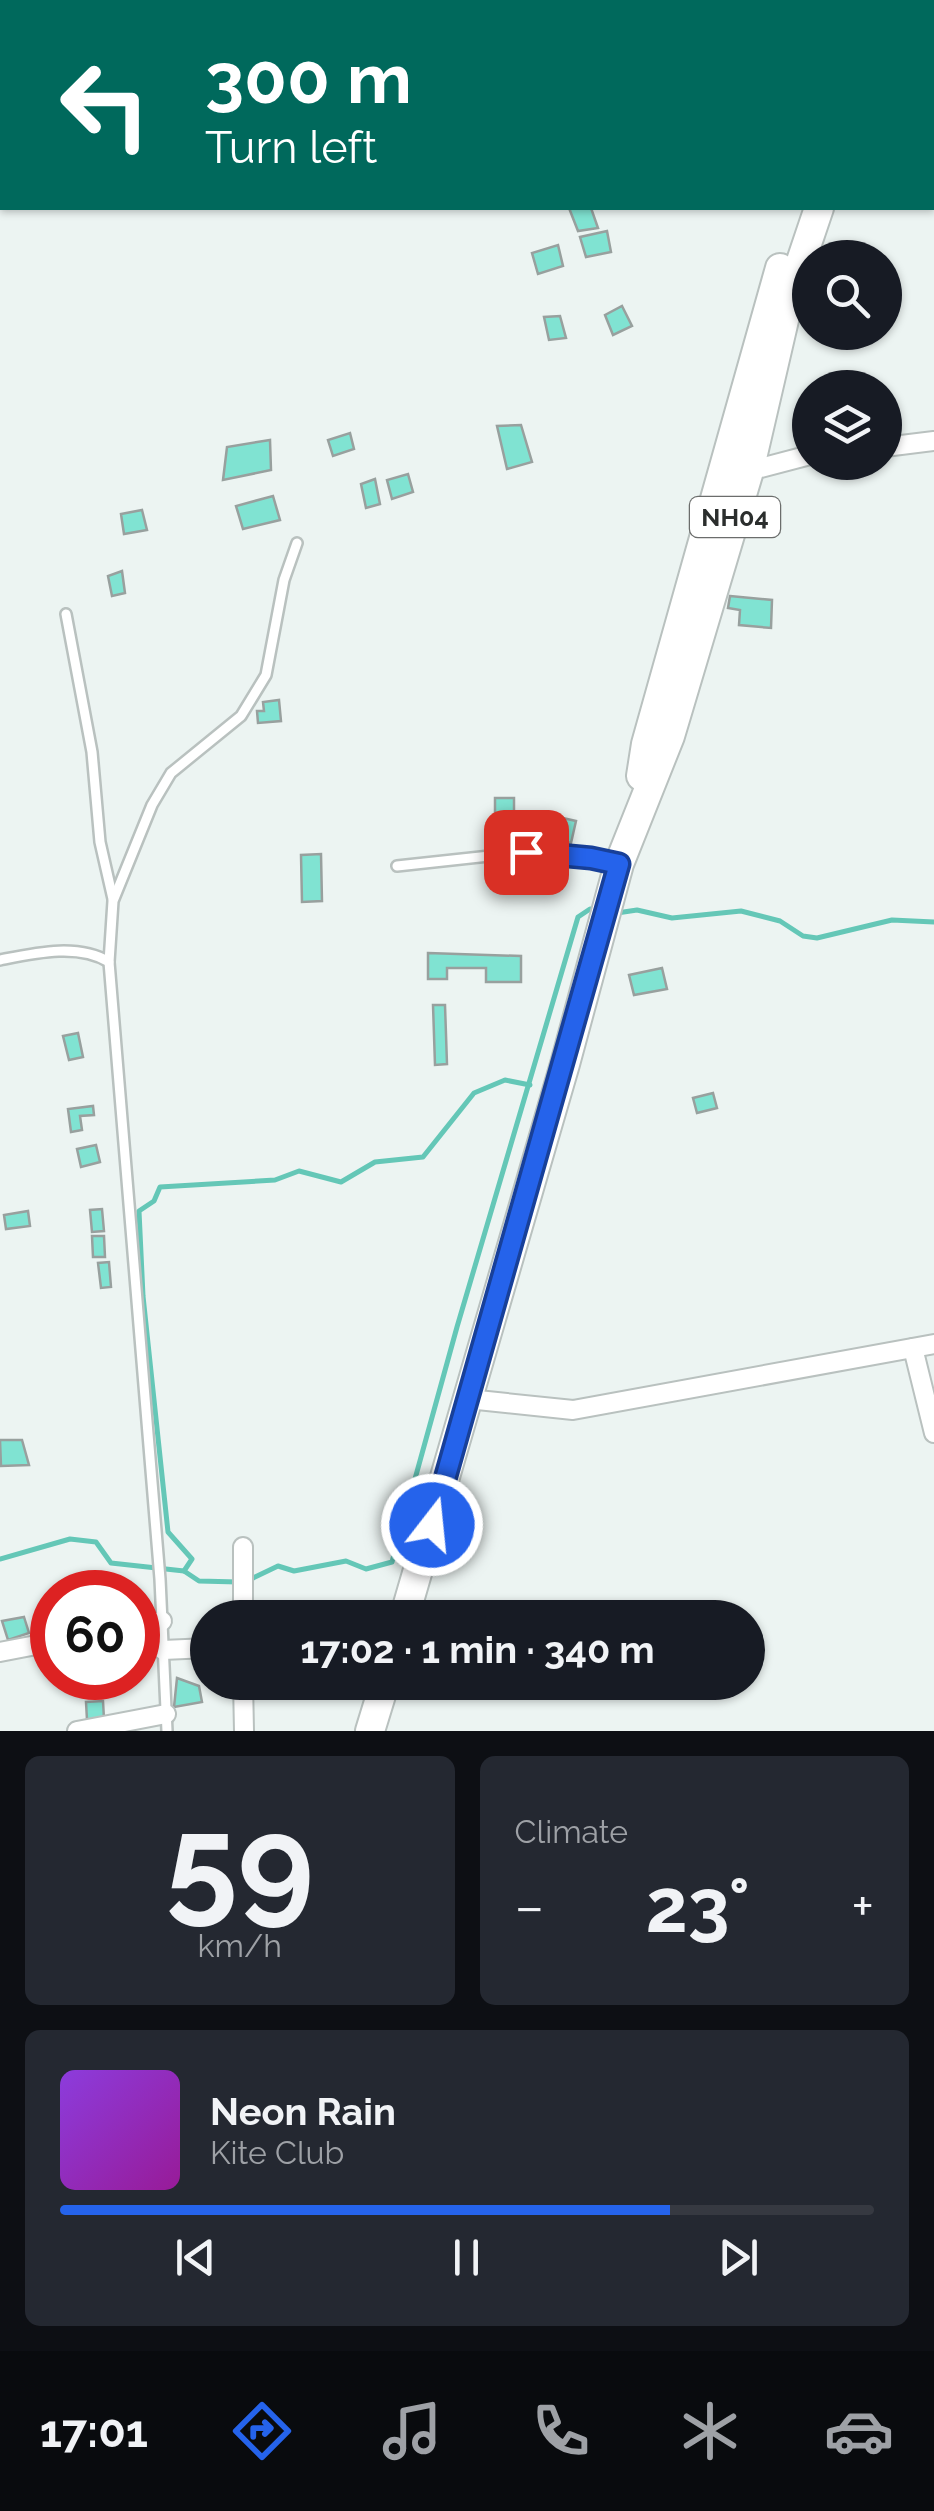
<!DOCTYPE html>
<html lang="en">
<head>
<meta charset="utf-8">
<style>
  :root { --surface:#171b24; --page:#242831; --text:#f1f3f6; --muted:#9ea1a6; --line:#363941; --accent:#2563eb }
  body { margin:0; font-family:Raleway,sans-serif; background:var(--page); color:var(--text); height:100vh; display:flex; flex-direction:column; font-size:38px; white-space:nowrap }
  * { box-sizing:border-box; margin:0 }
  p { font-size:32px; color:var(--muted) }
  .icon { flex:none; width:55px; height:55px; fill:none; stroke:currentColor; stroke-width:2; stroke-linecap:round; stroke-linejoin:round }
  .map { position:relative; height:1731px; overflow:hidden }
  .panel { display:flex; flex-direction:column; gap:25px; padding:25px; background:#0d0f14; flex:1 }
  .panel>* { flex:none }
  .hud { position:absolute; left:0px; top:0px; width:935px; height:210px; box-shadow:0 2px 8px #0004; background:#00695c; color:#fff; overflow:hidden }
  .tools { position:absolute; left:792px; top:240px; display:grid; gap:20px }
  .tools a { display:grid; place-items:center; width:110px; height:110px; border-radius:50%; background:var(--surface); box-shadow:0 2px 8px #0004; font-size:50px }
  .speed { position:absolute; left:30px; top:1570px; display:flex; gap:20px; font-size:50px; font-weight:700; text-align:center }
  .speed>* { display:grid; place-content:center; width:130px; height:130px; border-radius:50%; background:var(--surface); box-shadow:0 2px 8px #0004; line-height:1 }
  .speed .limit { border:15px solid #d22; background:#fff; color:#111 }
  .pin { position:absolute; display:grid; place-items:center; width:85px; height:85px; color:#fff; margin:-42px; border-radius:20px; box-shadow:0 5px 15px #0006 }
  .me { position:absolute; width:110px; margin:-55px; rotate:16deg; stroke-linejoin:round; filter:drop-shadow(0 0 8px #0008) }
  .turn { display:flex; align-items:center; gap:35px; height:210px; padding:0 40px; font-size:45px }
  .turn .icon { width:130px; height:130px; stroke-width:2.5 }
  .turn b { display:block; font-size:70px; line-height:85px }
  .big { font-size:75px; font-weight:700; line-height:1.1 }
  .panel .tile { flex:1; display:flex; flex-direction:column; justify-content:center; gap:15px; min-width:0; padding:0 35px; border-radius:15px; background:var(--page) }
  .panel .dial { align-items:center; gap:0 }
  .dial b { font-size:130px; line-height:1 }
  .song { display:flex; align-items:center; gap:30px }
  .cover { width:120px; height:120px; border-radius:15px; background:linear-gradient(135deg,hsl(270 70% 55%),hsl(300 70% 35%)) }
  .played { height:10px; border-radius:5px; background:linear-gradient(90deg,var(--accent) 75%,var(--line) 75%) }
  .keys { display:flex; justify-content:space-around; direction:ltr }
  .heat { display:flex; justify-content:space-between; align-items:center; font-size:55px; direction:ltr }
  .panel .tiles { flex:1; display:grid; gap:25px; grid-template-columns:1fr 1fr }
  .tile:last-child { grid-column:span 2 }
  .trip { position:absolute; left:190px; top:1600px; width:575px; height:100px; border-radius:50px; background:var(--surface); box-shadow:0 2px 8px #0004; font-weight:700; line-height:100px; text-align:center }
  .tabs { display:flex; height:160px; justify-content:space-around; align-items:center; background:#090b0e; color:var(--muted) }
  .tabs .icon { width:70px; height:70px }
  .tabs .selected { color:var(--accent) }
  .tabs b { font-size:45px; color:var(--text) }
  .map>svg:first-child { display:block }
  .lines { fill:none; stroke-linecap:round; stroke-linejoin:round }
  .stream { stroke:#64c7b7; stroke-width:5 }
  .building { fill:#80e3d2; stroke:#98a09e; stroke-width:2.5 }
  .service-casing { stroke:#b9c1bf; stroke-width:14 }
  .minor-casing { stroke:#b9c1bf; stroke-width:22 }
  .primary-casing { stroke:#b9c1bf; stroke-width:32 }
  .service { stroke:#fff; stroke-width:9 }
  .minor { stroke:#fff; stroke-width:18 }
  .primary { stroke:#fff; stroke-width:28 }
  .route-casing { stroke:#184099; stroke-width:25 }
  .route { stroke:#2563eb; stroke-width:18 }
  .labels { text-anchor:middle; dominant-baseline:central; stroke-width:9; stroke-linejoin:round; paint-order:stroke }
  .shield { fill:#fff; stroke:#6b6d6c; stroke-width:2.5 }
  .shield-label { font-size:25px; font-weight:bold; fill:#2b2e2d }
</style>
</head>
<body>
<div class="map">
<svg width="934" height="1731" viewBox="0 0 934 1731">
  <rect width="100%" height="100%" fill="#ecf4f2"/>
  <g class="lines">
    <g class="stream">
      <polyline points="617,913 637,910 672,918 741,911 780,921 803,936 817,938 892,920 934,922"/>
      <polyline points="0,1559 70,1539 96,1542 111,1563 184,1571 199,1581 238,1582"/>
      <polyline points="184,1571 192,1559 168,1532 143,1296 139,1211 154,1201 160,1187 275,1180 299,1171 341,1182 375,1162 423,1157 474,1093 505,1080 530,1085"/>
      <polyline points="249,1580 278,1566 294,1571 346,1561 366,1569 392,1562 457,1327 578,917 590,909 596,910"/>
    </g>
  </g>
  <g class="building">
    <polygon points="569,208 591,208 598,228 578,231"/>
    <polygon points="607,231 611,252 586,257 580,237"/>
    <polygon points="558,245 563,266 538,274 532,253"/>
    <polygon points="622,306 632,326 613,335 605,315"/>
    <polygon points="560,316 566,338 549,340 544,317"/>
    <polygon points="521,425 532,462 507,469 497,426"/>
    <polygon points="350,433 354,449 333,456 328,440"/>
    <polygon points="270,440 271,470 223,480 227,447"/>
    <polygon points="408,474 413,492 392,499 387,480"/>
    <polygon points="375,479 380,504 366,508 361,484"/>
    <polygon points="273,496 280,520 243,529 236,506"/>
    <polygon points="142,510 147,530 124,534 121,514"/>
    <polygon points="122,571 125,593 112,596 108,576"/>
    <polygon points="730,596 772,600 771,628 739,625 740,610 728,608"/>
    <polygon points="279,700 281,721 258,723 257,711 264,711 263,702"/>
    <rect x="495" y="798" width="19" height="24"/>
    <polygon points="554,816 576,821 571,843 549,838"/>
    <polygon points="321,854 322,901 302,902 301,855"/>
    <polygon points="428,953 521,956 521,982 486,982 486,968 447,968 447,979 428,979"/>
    <polygon points="662,968 667,989 634,995 629,975"/>
    <polygon points="433,1005 445,1005 447,1064 435,1065"/>
    <polygon points="78,1033 83,1057 69,1060 63,1036"/>
    <polygon points="713,1093 717,1108 697,1113 693,1098"/>
    <polygon points="93,1106 94,1115 80,1116 82,1130 71,1132 68,1109"/>
    <polygon points="96,1145 100,1162 81,1167 77,1149"/>
    <polygon points="102,1209 104,1231 92,1232 90,1210"/>
    <polygon points="28,1211 30,1226 6,1229 4,1215"/>
    <polygon points="92,1236 104,1236 105,1257 93,1257"/>
    <polygon points="109,1262 111,1287 101,1288 98,1263"/>
    <polygon points="0,1440 22,1440 29,1465 1,1466"/>
    <polygon points="24,1617 29,1633 8,1640 2,1621"/>
    <polygon points="177,1678 199,1686 202,1702 174,1707"/>
    <polygon points="103,1701 104,1719 87,1720 86,1702"/>
  </g>
  <g class="lines">
    <g class="service-casing">
      <g id="service">
        <polyline points="66,614 92,752 100,842 113,899"/>
        <polyline points="397,866 526,852 616,864"/>
        <path d="M0 960C35 953 78 943 109 962"/>
        <polyline points="167,1731 160,1579 109,962 113,901 152,805 171,773 241,716 266,675 284,580 297,543"/>
      </g>
    </g>
    <g class="minor-casing">
      <g id="minor">
        <polyline points="741,0 743,2"/>
        <polyline points="244,2 259,0"/>
        <polyline points="885,447 934,441"/>
        <polyline points="749,471 810,455"/>
        <polyline points="913,1348 934,1433"/>
        <polyline points="468,1399 573,1410 934,1344"/>
        <polyline points="243,1547 243,1618"/>
        <polyline points="138,1626 162,1621"/>
        <polyline points="163,1650 208,1648"/>
        <polyline points="0,1652 52,1642"/>
        <polyline points="243,1682 244,1731"/>
        <polyline points="77,1731 166,1714"/>
      </g>
    </g>
    <g class="primary-casing">
      <g id="primary">
        <polyline points="859,2 860,0"/>
        <polyline points="641,776 646,744 780,268"/>
        <polyline points="404,1618 565,1064 619,864 670,736 749,471 790,294 819,208"/>
        <polyline points="370,1731 385,1682"/>
      </g>
    </g>
    <use href="#service" class="service"/>
    <use href="#minor" class="minor"/>
    <use href="#primary" class="primary"/>
  </g>
  <g class="lines">
    <g class="route-casing">
      <polyline id="route" points="432,1525 619,864 591,858 526,852"/>
    </g>
    <use href="#route" class="route"/>
  </g>
  <g class="labels">
    <rect class="shield" x="690" y="497" width="90" height="40" rx="8"/>
    <g class="shield-label">
      <text x="735" y="517">NH04</text>
    </g>
  </g>
</svg>
<div class="tools">
<a><svg class="icon" aria-label="search" viewBox="0 0 24 24"><circle cx="10" cy="10" r="6"/><path d="M15 15l6 6"/></svg></a>
<a><svg class="icon" aria-label="layers" viewBox="0 0 24 24"><path d="M12 4l9 5-9 5-9-5zM3 14l9 5 9-5"/></svg></a>
</div>
<div class="speed"><div class="limit">60</div></div>
<div class="pin" style="left:526px;top:852px;background:#d93025"><svg class="icon" aria-label="arrive" viewBox="0 0 24 24"><path d="M6 21V4h12l-3 4 3 4H6"/></svg></div>
<svg class="me" style="left:432px;top:1525px" viewBox="-20 -20 40 40"><circle r="17" fill="#2563eb" stroke="#fff" stroke-width="3"/><path d="M0-11L8 9 0 5-8 9z" fill="#fff"/></svg>
<div class="trip">17:02 · 1 min · 340 m</div>
<div class="hud">
<div class="turn"><svg class="icon" aria-label="left" viewBox="0 0 24 24"><path d="M17 20v-9H6M10 6l-5 5 5 5"/></svg><div><b>300 m</b>Turn left</div></div>
</div>
</div>
<section class="panel">
<div class="tiles">
<div class="tile dial"><b>59</b><p>km/h</p></div>
<div class="tile"><p>Climate</p>
<div class="heat"><a>−</a><b class="big">23°</b><a>+</a></div>
</div>
<div class="tile">
<div class="song"><i class="cover"></i><div><b>Neon Rain</b><p>Kite Club</p></div></div>
<div class="played"></div>
<div class="keys"><svg class="icon" aria-label="previous" viewBox="0 0 24 24"><path d="M18 5L8 12l10 7zM5 5v14"/></svg><svg class="icon" aria-label="pause" viewBox="0 0 24 24"><path d="M8 5v14M16 5v14"/></svg><svg class="icon" aria-label="next" viewBox="0 0 24 24"><path d="M6 5l10 7-10 7zM19 5v14"/></svg></div>
</div>
</div>
</section>
<nav class="tabs">
<b>17:01</b>
<svg class="icon selected" aria-label="directions" viewBox="0 0 24 24"><path d="M12 3l9 9-9 9-9-9zM9 14v-3h6M13 9l2 2-2 2"/></svg>
<svg class="icon" aria-label="music" viewBox="0 0 24 24"><path d="M9 18V5l10-2v13"/><circle cx="6" cy="18" r="3"/><circle cx="16" cy="16" r="3"/></svg>
<svg class="icon" aria-label="phone" viewBox="0 0 24 24"><path d="M5 4h4l2 5-3 2q2 4 5 5l2-3 5 2v4C11 20 4 13 5 4z"/></svg>
<svg class="icon" aria-label="climate" viewBox="0 0 24 24"><path d="M12 3v18M4 7l16 10M4 17L20 7"/></svg>
<svg class="icon" aria-label="car" viewBox="0 0 24 24"><path d="M5 17H2v-5l4-1 3-4h7l3 4 3 1v5h-3M9 17h6M6 11h13"/><circle cx="7" cy="17" r="2"/><circle cx="17" cy="17" r="2"/></svg>
</nav>
</body>
</html>
